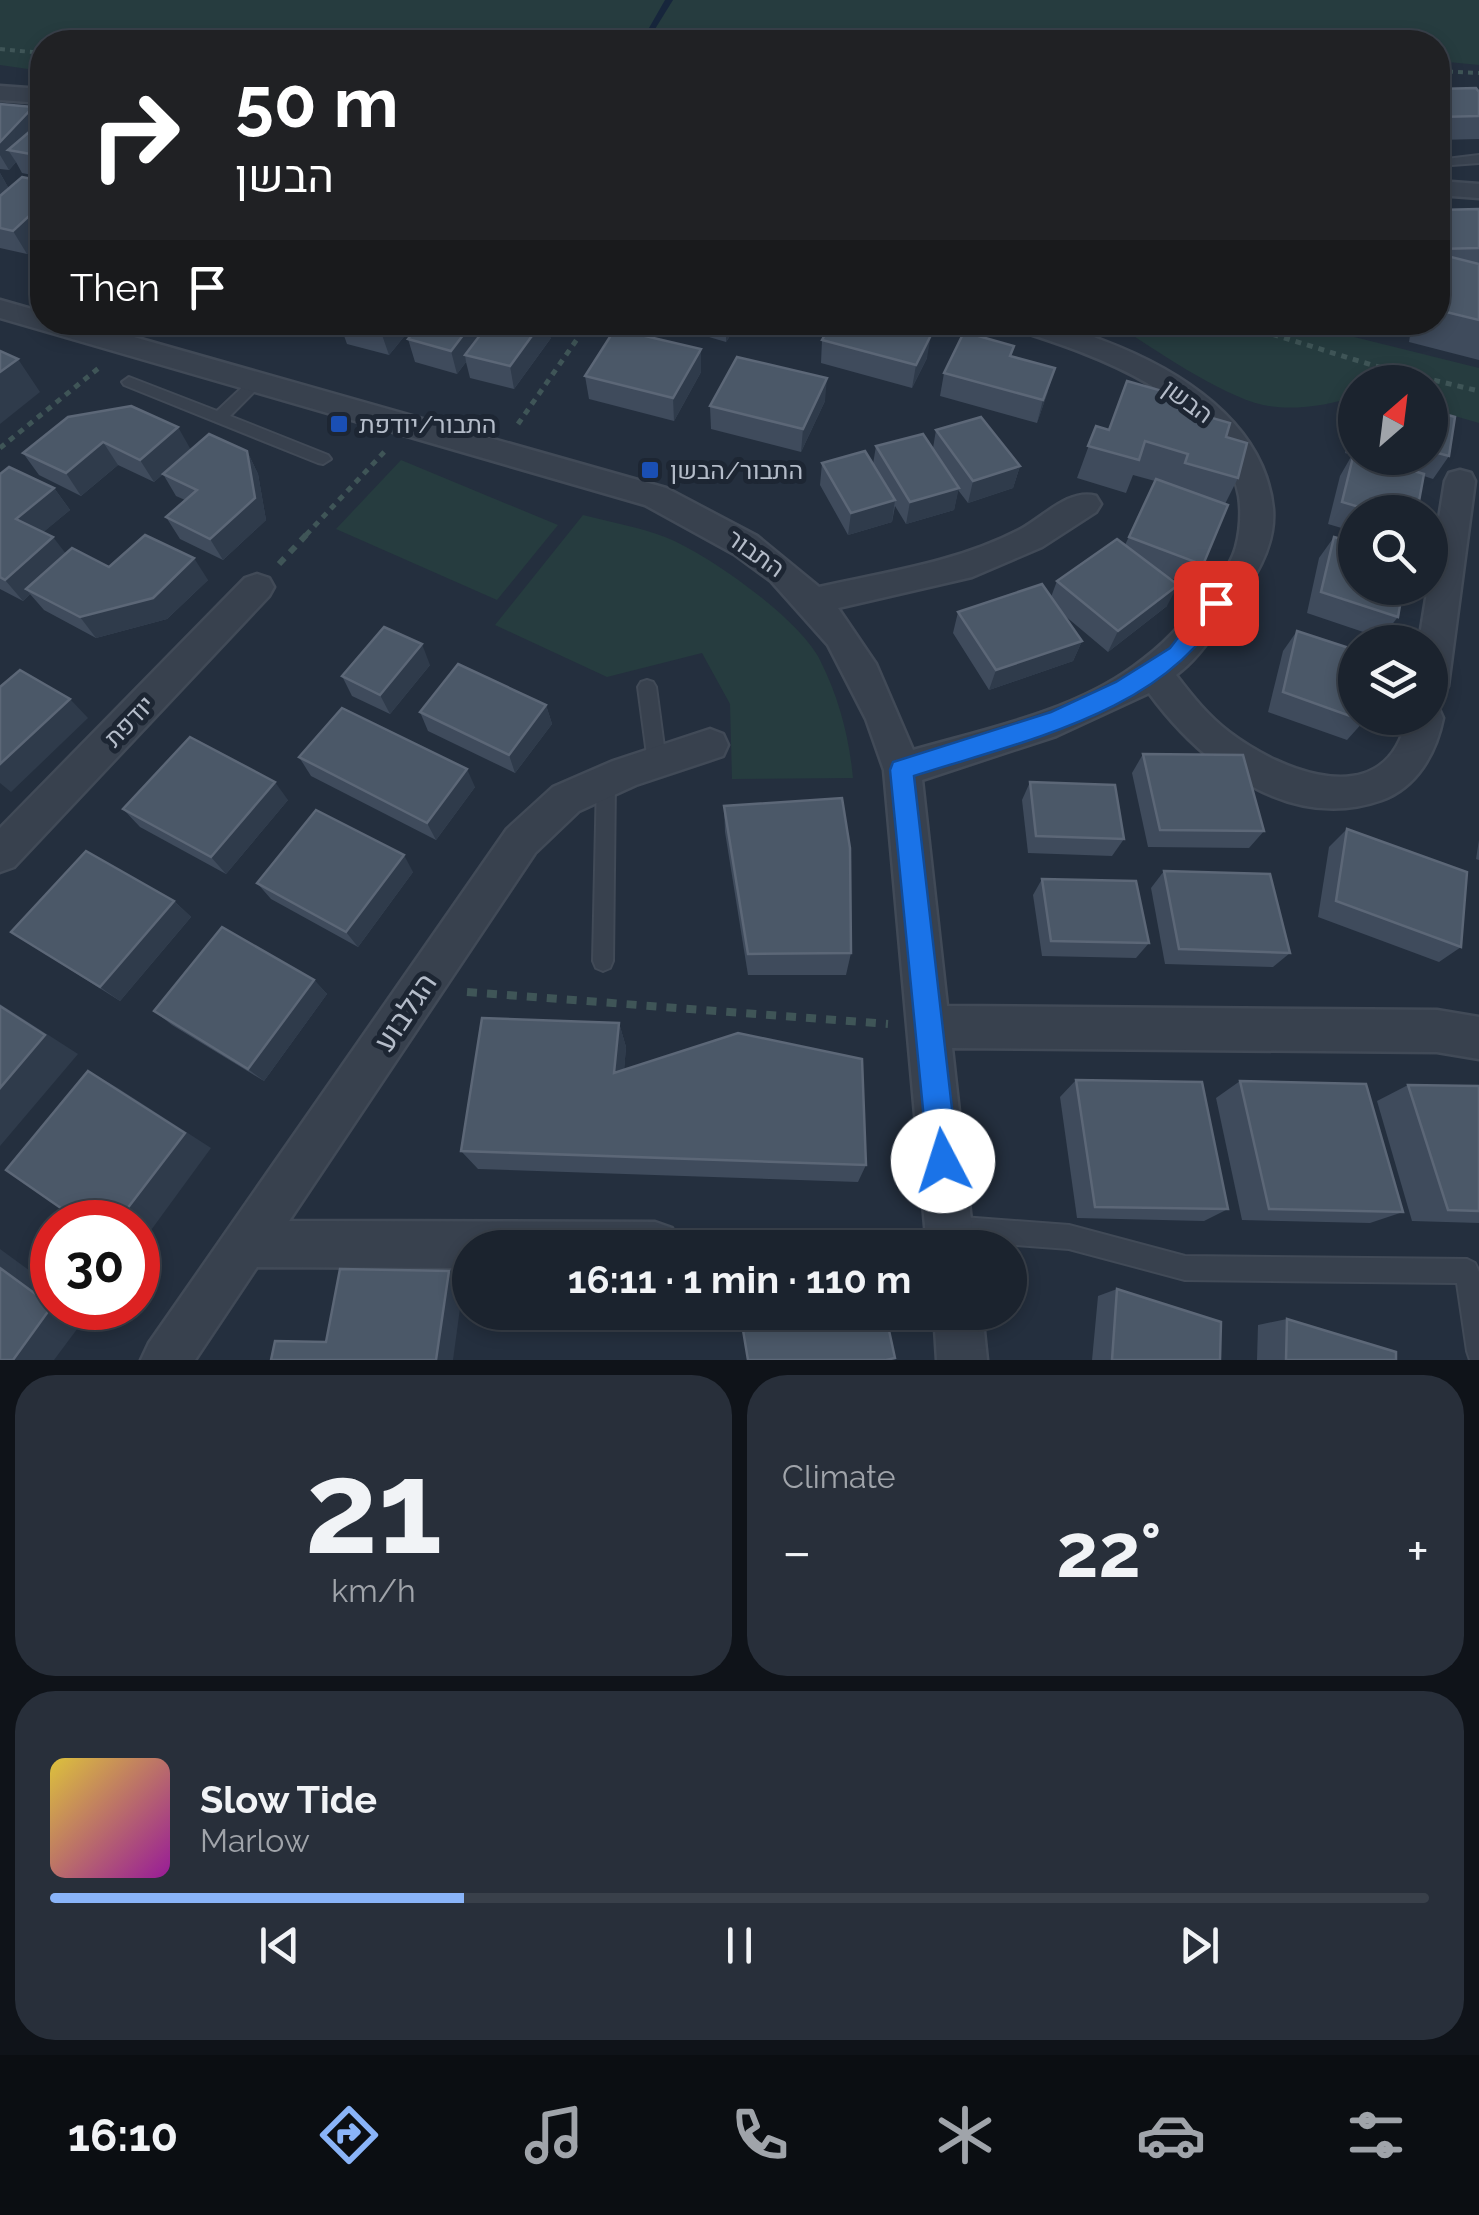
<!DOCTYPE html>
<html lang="en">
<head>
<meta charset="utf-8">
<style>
  :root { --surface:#1b232e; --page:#282f3a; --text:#f1f3f6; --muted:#a0a4aa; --line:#39404a; --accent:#8ab4f8 }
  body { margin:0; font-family:Raleway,Heebo,sans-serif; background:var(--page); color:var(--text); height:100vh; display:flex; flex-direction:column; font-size:38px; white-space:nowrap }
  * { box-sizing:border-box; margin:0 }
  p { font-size:32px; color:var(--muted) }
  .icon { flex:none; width:55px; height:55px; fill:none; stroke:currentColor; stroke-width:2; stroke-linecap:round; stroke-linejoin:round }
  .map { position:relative; height:1360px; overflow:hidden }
  .drawer { display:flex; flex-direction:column; gap:15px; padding:15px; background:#0f1319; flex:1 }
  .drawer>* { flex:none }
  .banner { position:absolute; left:30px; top:30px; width:1420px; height:305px; border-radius:40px; box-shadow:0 5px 15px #0003,0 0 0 2px var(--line); background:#202124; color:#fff; overflow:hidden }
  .needle { width:65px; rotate:28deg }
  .controls { position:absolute; left:1338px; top:365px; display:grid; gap:20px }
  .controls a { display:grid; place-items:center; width:110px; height:110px; border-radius:50%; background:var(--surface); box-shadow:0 5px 15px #0003,0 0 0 2px var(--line); font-size:50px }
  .speed { position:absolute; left:30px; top:1200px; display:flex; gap:20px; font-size:50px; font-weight:700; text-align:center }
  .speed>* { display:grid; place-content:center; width:130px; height:130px; border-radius:50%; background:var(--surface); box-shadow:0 5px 15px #0003,0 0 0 2px var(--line); line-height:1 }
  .speed .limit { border:15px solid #d22; background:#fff; color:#111 }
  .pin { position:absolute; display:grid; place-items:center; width:85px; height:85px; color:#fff; margin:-42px; border-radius:20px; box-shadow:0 5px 15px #0006 }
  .me { position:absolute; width:110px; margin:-55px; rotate:355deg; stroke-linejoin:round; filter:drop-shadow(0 0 8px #0008) }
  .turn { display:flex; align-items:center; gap:35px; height:210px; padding:0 40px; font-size:45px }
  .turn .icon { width:130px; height:130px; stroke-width:2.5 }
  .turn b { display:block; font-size:70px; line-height:85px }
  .then { display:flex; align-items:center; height:95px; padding:0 40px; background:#0003; gap:20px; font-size:38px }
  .big { font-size:75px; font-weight:700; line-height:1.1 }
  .drawer .card { flex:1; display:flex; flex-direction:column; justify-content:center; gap:15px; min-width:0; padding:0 35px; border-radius:40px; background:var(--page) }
  .drawer .dial { align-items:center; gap:0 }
  .dial b { font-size:130px; line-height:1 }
  .song { display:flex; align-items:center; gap:30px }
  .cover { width:120px; height:120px; border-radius:15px; background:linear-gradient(135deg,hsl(50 70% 55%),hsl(300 70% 35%)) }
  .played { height:10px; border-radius:5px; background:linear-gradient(90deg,var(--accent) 30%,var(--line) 30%) }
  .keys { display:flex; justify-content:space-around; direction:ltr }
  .heat { display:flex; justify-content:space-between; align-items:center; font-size:55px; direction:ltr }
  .drawer .tiles { flex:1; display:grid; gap:15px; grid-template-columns:1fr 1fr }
  .card:last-child { grid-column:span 2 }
  .trip { position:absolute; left:452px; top:1230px; width:575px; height:100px; border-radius:50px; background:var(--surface); box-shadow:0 5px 15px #0003,0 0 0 2px var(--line); font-weight:700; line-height:100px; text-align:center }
  .tab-bar { display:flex; height:160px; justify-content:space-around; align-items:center; background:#0b0e12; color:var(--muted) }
  .tab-bar .icon { width:70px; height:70px }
  .tab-bar .active { color:var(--accent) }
  .tab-bar b { font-size:45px; color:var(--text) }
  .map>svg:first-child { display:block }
  .green { fill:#263c3f }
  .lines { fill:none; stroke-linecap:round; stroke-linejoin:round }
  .stream { fill:#17263c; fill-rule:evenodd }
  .service-casing { stroke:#414a57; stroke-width:4 }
  .minor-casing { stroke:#414a57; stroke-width:5 }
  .path-far3 { stroke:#3f5557; stroke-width:4; stroke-dasharray:5 5; stroke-linecap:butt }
  .path-far2 { stroke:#3f5557; stroke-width:5; stroke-dasharray:6 6; stroke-linecap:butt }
  .path-far1 { stroke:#3f5557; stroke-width:6; stroke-dasharray:8 8; stroke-linecap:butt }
  .path { stroke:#3f5557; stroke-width:8; stroke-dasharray:10 10; stroke-linecap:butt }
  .service { fill:#38414e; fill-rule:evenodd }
  .minor { fill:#38414e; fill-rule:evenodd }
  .wall { fill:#3f4b5c }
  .shaded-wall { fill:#2f3b4b }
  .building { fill:#4b5868; stroke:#5c6777; stroke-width:2.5 }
  .route { fill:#1a73e8; stroke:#114b97; stroke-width:2.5 }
  .transit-dot { fill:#1a4fb4; stroke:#1d2633; stroke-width:4 }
  .labels { text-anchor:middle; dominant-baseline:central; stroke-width:10; stroke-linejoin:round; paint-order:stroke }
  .street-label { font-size:25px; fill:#b4bcc9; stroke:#1d2633 }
  .poi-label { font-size:25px; fill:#b4bcc9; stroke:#1d2633; text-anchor:start }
  .near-street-label { font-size:30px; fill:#b4bcc9; stroke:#1d2633 }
</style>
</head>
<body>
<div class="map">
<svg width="1479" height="1360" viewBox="0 0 1479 1360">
  <rect width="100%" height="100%" fill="#242f3e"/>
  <g class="green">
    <polygon points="0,0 1479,0 1479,65 1438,61 1438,42 42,42 42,71 0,65"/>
    <path d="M1114 323H1298L1479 368V423L1430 409V382H1355V396C1329 406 1290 411 1263 405 1220 395 1152 348 1114 323Z"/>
    <polygon points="401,460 558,525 497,600 336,529"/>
    <path d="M583 515C610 522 639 527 665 537 708 554 800 619 820 660 839 698 849 736 853 778L732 779 730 704 702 653 607 677 495 625Z"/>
  </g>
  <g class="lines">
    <polygon class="stream" points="665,0 673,0 647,42 641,42"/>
    <g class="service-casing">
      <g id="service">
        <polygon points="1479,155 1479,163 1438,166 1438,160"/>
        <polygon points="129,377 217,411 251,379 261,379 261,385 230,416 328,455 331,459 323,464 318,463 124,385 122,382"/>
        <polygon points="647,680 653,682 656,687 666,762 663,768 657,770 651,768 648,762 638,687 641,682"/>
        <polygon points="606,772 613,774 615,780 613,961 610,968 603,971 596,968 593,961 597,780 599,774"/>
        <polygon points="949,1216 1069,1225 1185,1256 1467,1259 1475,1263 1479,1272 1479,1360 1470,1360 1467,1351 1457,1283 1185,1280 1069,1249 949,1240 941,1236 937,1228 941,1220"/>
      </g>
    </g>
    <g class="minor-casing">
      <g id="minor">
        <polygon points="0,86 42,89 42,103 0,100"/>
        <polygon points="1438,181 1479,184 1479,198 1438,195"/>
        <path d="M0 300 42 312V322H81L666 488 757 536 819 587C887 572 958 562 1021 529 1043 517 1070 488 1096 496L1101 504 1096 512 1042 547 972 577 838 608 876 664 913 750C986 729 1071 712 1133 667 1168 642 1180 626 1207 592 1214 583 1224 573 1230 562 1240 544 1242 515 1239 496 1220 396 1096 355 1011 328L1008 322C1022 322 1039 320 1053 323 1070 326 1088 335 1104 341 1178 369 1265 422 1273 509 1276 549 1252 582 1230 612 1212 635 1199 658 1176 675 1192 696 1208 716 1229 732 1283 773 1386 814 1407 718H1430V705L1438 707 1443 718C1436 753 1417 787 1382 800 1290 833 1201 764 1149 693L1056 736 922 780 947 1006 1437 1010 1479 1017V1059L1437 1052 952 1048 974 1248H927L884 770 866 719 828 645 771 581 734 554 645 505 0 318Z"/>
        <polygon points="1460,470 1471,473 1475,481 1448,686 1442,696 1430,701 1430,642 1419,642 1445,481 1449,473"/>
        <polygon points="257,574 269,578 274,587 269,596 14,867 0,872 0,828 245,578"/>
        <polygon points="710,729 723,734 728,745 723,756 636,785 579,811 535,853 289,1221 655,1222 672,1228 677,1248 470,1248 470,1268 257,1267 195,1360 141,1360 149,1343 507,829 553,787 613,761"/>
        <polygon points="934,1312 982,1312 987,1360 937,1360"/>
      </g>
    </g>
    <g class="path-far3">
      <polyline points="0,49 42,53"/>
      <polyline points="1438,71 1479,73"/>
    </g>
    <g class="path-far2">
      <polyline points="1214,322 1249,327 1375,366 1479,391"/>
      <polyline points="518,424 589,322"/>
      <polyline points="0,448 100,367"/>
      <polyline points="306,535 387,449"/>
    </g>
    <polyline class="path-far1" points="279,564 308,533"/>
    <polyline class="path" points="467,992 888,1024"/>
    <use href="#service" class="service"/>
    <use href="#minor" class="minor"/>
  </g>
  <g class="wall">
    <polygon points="1438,89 1479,92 1479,139 1438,140"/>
    <polygon points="0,104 33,107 42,121 42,177 22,173 16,162 9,170 0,169"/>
    <polygon points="0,173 9,189 42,181 42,250 38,243 27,254 0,248"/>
    <polygon points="1479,209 1479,360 1409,342 1412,322 1438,322 1438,210"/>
    <polygon points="282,322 337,322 324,337 284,327"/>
    <polygon points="339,322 416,322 389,355 347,344"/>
    <polygon points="658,322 739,322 726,342"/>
    <polygon points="892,322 892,324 927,358 912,388 821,363 822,340"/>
    <polygon points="551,338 514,389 470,378 466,362 457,374 415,362 408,339"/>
    <polygon points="701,349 701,372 674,421 589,399 585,376"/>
    <polygon points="1012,356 1048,391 1037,423 940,396 944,373"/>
    <polygon points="825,401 801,452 711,429 710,406"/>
    <polygon points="1184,410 1226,437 1238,478 1225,504 1203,565 1192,586 1167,577 1167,606 1108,652 1064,615 1082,641 1073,661 989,690 953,633 958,612 1051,597 1057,581 1125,545 1155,481 1133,475 1126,493 1077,478 1096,426 1109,430"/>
    <polygon points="1430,410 1449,456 1433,479 1424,476 1417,512 1355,512 1355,532 1328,524 1340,476 1352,455 1345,453 1355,412 1355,458 1430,458"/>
    <polygon points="68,417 190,450 247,451 258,474 266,520 223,560 180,539 166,517 185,500 176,496 163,474 154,482 118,465 81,496 39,475 23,453"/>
    <polygon points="936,430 1020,466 1013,488 968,503 958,490 954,510 906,524 895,506 892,522 848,535 820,485 822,463 873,464 876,446 933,448"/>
    <polygon points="0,474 54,488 70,510 43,532 66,554 109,567 208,580 167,619 96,638 44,610 30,594 23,601 0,589"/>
    <polygon points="1334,537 1398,617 1381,638 1307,613 1319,558"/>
    <polygon points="1297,631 1364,721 1347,740 1268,712 1283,651"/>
    <polygon points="430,665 390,714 352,696 342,676"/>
    <polygon points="546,705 552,724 515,773 428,731 420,712"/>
    <polygon points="1143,754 1264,831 1249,848 1148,847 1132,773"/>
    <polygon points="299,757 475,787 436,840 311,776"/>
    <polygon points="1030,782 1124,839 1112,856 1028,853 1022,800"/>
    <polygon points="288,800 226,874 140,827 123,809"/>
    <polygon points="724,806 851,953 846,975 748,975 725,832"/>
    <polygon points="1347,829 1461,947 1439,962 1318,917 1329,847"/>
    <polygon points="1479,840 1479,860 1476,859"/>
    <polygon points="1164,871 1290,953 1273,967 1165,964 1151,888"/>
    <polygon points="413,872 358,947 271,899 257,883"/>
    <polygon points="1042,879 1149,943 1136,958 1042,956 1033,895"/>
    <polygon points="174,901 191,917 120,1001 11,932"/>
    <polygon points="314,980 327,994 264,1081 172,1025 154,1011"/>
    <polygon points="619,1023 626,1047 624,1070 866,1165 858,1182 478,1169 461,1151"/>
    <polygon points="1076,1080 1228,1209 1204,1221 1077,1218 1060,1097"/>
    <polygon points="1240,1081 1403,1212 1370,1223 1242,1220 1216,1098"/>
    <polygon points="1408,1085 1479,1086 1479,1223 1412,1221 1377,1101"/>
    <polygon points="1117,1289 1220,1360 1092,1360 1098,1296"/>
    <polygon points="1287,1319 1396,1360 1257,1360 1258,1325"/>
  </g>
  <g class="shaded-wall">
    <polygon points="33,107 42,124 8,150 16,162 9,170 0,155 0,142"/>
    <polygon points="0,173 13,196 0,210"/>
    <polygon points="42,204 42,239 35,237 38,243 27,254 13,231"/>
    <polygon points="318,322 337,322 324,337"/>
    <polygon points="390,322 416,322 389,355 381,332"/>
    <polygon points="473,322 495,322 465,355 466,362 457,374 451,351"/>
    <polygon points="542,322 549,322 551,338 514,389 510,366"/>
    <polygon points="726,322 739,322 726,342"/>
    <polygon points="931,335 927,358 912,388 916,365"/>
    <polygon points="701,349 701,372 674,421 673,398"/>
    <polygon points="18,359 40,392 0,424 0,372"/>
    <polygon points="1055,368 1048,391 1037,423 1043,400"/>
    <polygon points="827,378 825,401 801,452 803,429"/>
    <polygon points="178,427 191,450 154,482 140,460"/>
    <polygon points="103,442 118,465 81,496 66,473"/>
    <polygon points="247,451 258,474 266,520 223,560 210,539"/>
    <polygon points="1020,466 1013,488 968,503 973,481"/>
    <polygon points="54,488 70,510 33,541 16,519"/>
    <polygon points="959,488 954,510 906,524 910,502"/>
    <polygon points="895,500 892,522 848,535 851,513"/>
    <polygon points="53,537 70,559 26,589 30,594 23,601 5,580"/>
    <polygon points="194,558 208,580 167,619 96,638 80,617"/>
    <polygon points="1178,585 1167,606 1108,652 1118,631"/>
    <polygon points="1082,641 1073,661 989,690 996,670"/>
    <polygon points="422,644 430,665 390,714 380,695"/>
    <polygon points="70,699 88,718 11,792 0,783 0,764"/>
    <polygon points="546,705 552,724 515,773 509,755"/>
    <polygon points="467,769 475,787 436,840 427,823"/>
    <polygon points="275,782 288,800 226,874 211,857"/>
    <polygon points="404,855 413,872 358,947 346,932"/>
    <polygon points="174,901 191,917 120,1001 100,987"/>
    <polygon points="314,980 327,994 264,1081 248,1069"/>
    <polygon points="0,1004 78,1054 0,1146"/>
    <polygon points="619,1023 626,1047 622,1095 614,1073"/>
    <polygon points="88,1071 118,1088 211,1148 138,1248 138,1222 117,1222"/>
    <polygon points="0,1249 52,1287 52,1306 0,1268"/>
    <polygon points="449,1271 464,1279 453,1360 436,1360"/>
    <polygon points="52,1308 81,1308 89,1313 54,1360 13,1360"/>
  </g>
  <g class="building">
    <polygon points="1476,88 1479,92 1479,116 1439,117 1438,114 1438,89"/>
    <polygon points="0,104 33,107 0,142"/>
    <polygon points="42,121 42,156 8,150"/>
    <polygon points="22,177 42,181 42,204 13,231 0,228 0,196"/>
    <polygon points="1479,209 1479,248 1438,249 1438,210"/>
    <polygon points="42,230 42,239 35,237"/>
    <polygon points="1439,254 1479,264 1479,320 1438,310"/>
    <polygon points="344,322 390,322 381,332"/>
    <polygon points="421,322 473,322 451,351 408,339"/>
    <polygon points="490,322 542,322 510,366 465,355"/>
    <polygon points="832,322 888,322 931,335 916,365 822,340"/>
    <polygon points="615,329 701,349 673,398 585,376"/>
    <polygon points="964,332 1014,346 1010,356 1055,368 1043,400 944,373"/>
    <polygon points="0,351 18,359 0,372"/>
    <polygon points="737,357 827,378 803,429 710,406"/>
    <polygon points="1127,381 1187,398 1184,410 1230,423 1226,437 1247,443 1238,478 1185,463 1188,454 1145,441 1139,460 1088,446 1096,426 1109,430"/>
    <polygon points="131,406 178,427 140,460 103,442 66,473 23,453 68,417"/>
    <polygon points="1430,410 1455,417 1449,456 1430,451"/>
    <polygon points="981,417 1020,466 973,481 936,430"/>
    <polygon points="209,434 247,451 255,498 210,539 166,517 197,490 163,474"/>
    <polygon points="923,434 959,488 910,502 876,446"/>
    <polygon points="865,451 895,500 851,513 822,463"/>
    <polygon points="1354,453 1355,458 1369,458 1424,474 1417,512 1376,512 1342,502"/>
    <polygon points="9,467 54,488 16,519 53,537 5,580 0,577 0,474"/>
    <polygon points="1156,479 1228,505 1203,565 1129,537"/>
    <polygon points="145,535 194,558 153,598 80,617 26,589 72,548 109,567"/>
    <polygon points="1334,537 1355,543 1355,588 1403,588 1398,617 1321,592"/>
    <polygon points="1117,539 1178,585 1118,631 1057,581"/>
    <polygon points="1042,584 1082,641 996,670 958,612"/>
    <polygon points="384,627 422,644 380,695 342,676"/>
    <polygon points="1297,631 1355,650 1355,718 1364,718 1364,721 1283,692"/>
    <polygon points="458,664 546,705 509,755 420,712"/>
    <polygon points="20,670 70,699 0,764 0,687"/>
    <polygon points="342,708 467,769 427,823 299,757"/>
    <polygon points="190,737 275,782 211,857 123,809"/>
    <polygon points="1143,754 1243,755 1264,831 1160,830"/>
    <polygon points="1030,782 1115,785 1124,839 1036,836"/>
    <polygon points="842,798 850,848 851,953 748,954 724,806"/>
    <polygon points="316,810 404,855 346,932 257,883"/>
    <polygon points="1347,829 1467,872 1461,947 1336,901"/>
    <polygon points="86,851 174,901 100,987 11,932"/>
    <polygon points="1164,871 1270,874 1290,953 1179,949"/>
    <polygon points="1042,879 1136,881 1149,943 1051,941"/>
    <polygon points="222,927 314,980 248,1069 154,1011"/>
    <polygon points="0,1006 45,1035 0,1088"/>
    <polygon points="482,1018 619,1023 614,1073 738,1033 862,1059 866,1165 461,1151"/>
    <polygon points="88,1071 185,1133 117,1222 81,1222 6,1170"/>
    <polygon points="1076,1080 1202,1082 1228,1209 1095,1207"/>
    <polygon points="1240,1081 1366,1084 1403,1212 1269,1209"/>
    <polygon points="1408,1085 1479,1086 1479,1211 1448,1210"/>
    <polygon points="0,1268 52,1306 13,1360 0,1360"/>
    <polygon points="340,1269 449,1271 436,1360 271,1360 275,1341 326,1342"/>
    <polygon points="1117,1289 1221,1322 1220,1360 1112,1360"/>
    <polygon points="740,1312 885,1312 895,1358 886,1360 748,1360"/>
    <polygon points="1287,1319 1396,1352 1396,1360 1286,1360"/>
  </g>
  <path class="route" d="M1216 595 1227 603C1167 713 1025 740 914 776L958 1161 953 1171 943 1175 933 1171 928 1161 890 770 893 762 1051 712 1116 682 1170 648 1209 597Z"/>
  <g class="transit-dot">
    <rect x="329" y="414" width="20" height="20" rx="5"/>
    <rect x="640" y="460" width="20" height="20" rx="5"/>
  </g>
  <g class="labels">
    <g class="street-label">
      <text transform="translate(1188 401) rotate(36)">הבשן</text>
      <text transform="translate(756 553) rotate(35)">התבור</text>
      <text transform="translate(129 721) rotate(-46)">יודפת</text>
    </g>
    <g class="poi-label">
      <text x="359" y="424">התבור/יודפת</text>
      <text x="670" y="470">התבור/הבשן</text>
    </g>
    <g class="near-street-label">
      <text transform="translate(405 1012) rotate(-56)">הגלבוע</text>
    </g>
  </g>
</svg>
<div class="controls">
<a><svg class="needle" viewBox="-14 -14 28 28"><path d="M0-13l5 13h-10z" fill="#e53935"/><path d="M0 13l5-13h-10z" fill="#a0a4aa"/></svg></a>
<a><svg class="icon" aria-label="search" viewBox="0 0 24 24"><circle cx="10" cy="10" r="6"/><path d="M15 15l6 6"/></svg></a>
<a><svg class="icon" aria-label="layers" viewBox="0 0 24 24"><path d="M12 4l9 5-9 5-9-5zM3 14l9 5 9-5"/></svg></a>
</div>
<div class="speed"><div class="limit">30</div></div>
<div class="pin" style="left:1216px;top:603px;background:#d93025"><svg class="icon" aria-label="arrive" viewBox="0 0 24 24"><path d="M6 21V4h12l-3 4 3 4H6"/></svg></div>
<svg class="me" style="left:943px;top:1161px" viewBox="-20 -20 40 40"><circle r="19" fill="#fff"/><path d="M0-13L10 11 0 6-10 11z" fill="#1a73e8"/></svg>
<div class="trip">16:11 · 1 min · 110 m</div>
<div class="banner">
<div class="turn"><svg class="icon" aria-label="right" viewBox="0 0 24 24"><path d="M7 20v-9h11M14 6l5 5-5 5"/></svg><div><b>50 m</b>הבשן</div></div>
<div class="then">Then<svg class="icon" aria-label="arrive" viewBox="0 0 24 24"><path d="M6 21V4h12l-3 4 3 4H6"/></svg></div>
</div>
</div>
<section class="drawer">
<div class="tiles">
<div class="card dial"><b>21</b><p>km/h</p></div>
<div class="card"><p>Climate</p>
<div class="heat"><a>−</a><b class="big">22°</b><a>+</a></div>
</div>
<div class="card">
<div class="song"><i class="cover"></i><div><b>Slow Tide</b><p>Marlow</p></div></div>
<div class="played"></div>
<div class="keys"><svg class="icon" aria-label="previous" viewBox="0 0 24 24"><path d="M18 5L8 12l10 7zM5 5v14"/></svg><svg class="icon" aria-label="pause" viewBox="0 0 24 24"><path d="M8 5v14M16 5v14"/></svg><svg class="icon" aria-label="next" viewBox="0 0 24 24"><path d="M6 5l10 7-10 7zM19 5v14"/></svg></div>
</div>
</div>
</section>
<nav class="tab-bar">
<b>16:10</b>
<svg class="icon active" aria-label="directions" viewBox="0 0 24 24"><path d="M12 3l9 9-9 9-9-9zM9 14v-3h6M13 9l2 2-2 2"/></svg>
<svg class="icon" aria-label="music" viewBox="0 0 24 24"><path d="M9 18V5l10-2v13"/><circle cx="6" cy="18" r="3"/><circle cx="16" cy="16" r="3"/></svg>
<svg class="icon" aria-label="phone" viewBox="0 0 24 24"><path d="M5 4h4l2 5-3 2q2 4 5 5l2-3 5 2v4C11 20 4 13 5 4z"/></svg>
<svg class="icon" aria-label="climate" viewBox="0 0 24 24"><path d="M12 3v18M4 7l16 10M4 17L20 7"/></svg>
<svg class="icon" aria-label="car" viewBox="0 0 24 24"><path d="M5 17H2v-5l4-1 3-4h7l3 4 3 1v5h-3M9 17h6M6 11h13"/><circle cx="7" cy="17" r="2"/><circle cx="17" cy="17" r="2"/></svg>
<svg class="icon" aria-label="filters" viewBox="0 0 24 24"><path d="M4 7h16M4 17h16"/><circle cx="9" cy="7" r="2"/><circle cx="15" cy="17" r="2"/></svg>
</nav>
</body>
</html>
